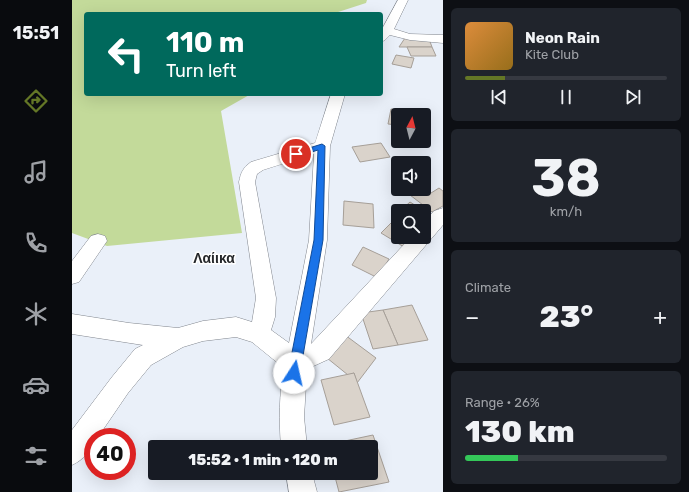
<!DOCTYPE html>
<html lang="en">
<head>
<meta charset="utf-8">
<style>
  :root { --surface:#171b24; --page:#20242c; --text:#f1f3f6; --muted:#9ea1a6; --line:#363941; --accent:#647726 }
  body { margin:0; font-family:Rubik,sans-serif; background:var(--page); color:var(--text); height:100vh; display:flex; flex-direction:column; font-size:15px; white-space:nowrap }
  * { box-sizing:border-box; margin:0 }
  p { font-size:13px; color:var(--muted) }
  .icon { flex:none; width:22px; height:22px; fill:none; stroke:currentColor; stroke-width:2; stroke-linecap:round; stroke-linejoin:round }
  .map { position:relative; flex:1; overflow:hidden }
  .side { display:flex; flex-direction:column; gap:8px; padding:8px; background:#0d0f14; width:246px }
  .side>* { flex:none }
  .guide { position:absolute; left:12px; top:12px; width:299px; height:84px; border-radius:4px; box-shadow:0 4px 16px #0002; background:#00695c; color:#fff; overflow:hidden }
  .needle { width:26px; rotate:7deg }
  .fabs { position:absolute; left:319px; top:108px; display:grid; gap:8px }
  .fabs a { display:grid; place-items:center; width:40px; height:40px; border-radius:4px; background:var(--surface); box-shadow:0 4px 16px #0002; font-size:20px }
  .speed { position:absolute; left:12px; top:428px; display:flex; gap:8px; font-size:20px; font-weight:700; text-align:center }
  .speed>* { display:grid; place-content:center; width:52px; height:52px; border-radius:50%; background:var(--surface); box-shadow:0 4px 16px #0002; line-height:1 }
  .speed .limit { border:6px solid #d22; background:#fff; color:#111 }
  .pin { position:absolute; display:grid; place-items:center; width:34px; height:34px; color:#fff; margin:-17px; border:2px solid #fff; border-radius:50%; box-shadow:0 1px 4px #0007 }
  .me { position:absolute; width:44px; margin:-22px; rotate:10deg; stroke-linejoin:round; filter:drop-shadow(0 0 3px #0008) }
  .turn { display:flex; align-items:center; gap:14px; height:84px; padding:0 16px; font-size:18px }
  .turn .icon { width:52px; height:52px; stroke-width:2.5 }
  .turn b { display:block; font-size:28px; line-height:34px }
  .big { font-size:30px; font-weight:800; line-height:1.1 }
  .side .widget { flex:1; display:flex; flex-direction:column; justify-content:center; gap:6px; min-width:0; padding:0 14px; border-radius:6px; background:var(--page) }
  .side .dial { align-items:center; gap:0 }
  .dial b { font-size:52px; line-height:1 }
  .song { display:flex; align-items:center; gap:12px }
  .cover { width:48px; height:48px; border-radius:6px; background:linear-gradient(135deg,hsl(30 70% 55%),hsl(40 70% 35%)) }
  .played { height:4px; border-radius:2px; background:linear-gradient(90deg,var(--accent) 20%,var(--line) 20%) }
  .keys { display:flex; justify-content:space-around; direction:ltr }
  .heat { display:flex; justify-content:space-between; align-items:center; font-size:22px; direction:ltr }
  .charge { height:6px; border-radius:3px; background:linear-gradient(90deg,#34c759 26%,var(--line) 0) }
  .trip { position:absolute; left:76px; top:440px; width:230px; height:40px; border-radius:4px; background:var(--surface); box-shadow:0 4px 16px #0002; font-weight:800; line-height:40px; text-align:center }
  main { display:flex; flex:1; min-height:0 }
  .menu { display:flex; flex-direction:column; width:72px; justify-content:space-around; align-items:center; background:#090b0e; color:var(--muted) }
  .menu .icon { width:28px; height:28px }
  .menu .on { color:var(--accent) }
  .menu b { font-size:18px; color:var(--text) }
  .map>svg:first-child { display:block }
  .green { fill:#c3da9a }
  .building { fill:#dad3cb; stroke:#a69f98 }
  .lines { fill:none; stroke-linecap:round; stroke-linejoin:round }
  .minor-casing { stroke:#80858d; stroke-width:1 }
  .minor { fill:#fff; fill-rule:evenodd }
  .route { fill:#1a73e8; stroke:#114b97 }
  .labels { text-anchor:middle; dominant-baseline:central; stroke-width:3; stroke-linejoin:round; paint-order:stroke }
  .quarter-label { font-size:14px; font-weight:bold; fill:#242629; stroke:#fff }
</style>
</head>
<body>
<main>
<nav class="menu">
<b>15:51</b>
<svg class="icon on" aria-label="directions" viewBox="0 0 24 24"><path d="M12 3l9 9-9 9-9-9zM9 14v-3h6M13 9l2 2-2 2"/></svg>
<svg class="icon" aria-label="music" viewBox="0 0 24 24"><path d="M9 18V5l10-2v13"/><circle cx="6" cy="18" r="3"/><circle cx="16" cy="16" r="3"/></svg>
<svg class="icon" aria-label="phone" viewBox="0 0 24 24"><path d="M5 4h4l2 5-3 2q2 4 5 5l2-3 5 2v4C11 20 4 13 5 4z"/></svg>
<svg class="icon" aria-label="climate" viewBox="0 0 24 24"><path d="M12 3v18M4 7l16 10M4 17L20 7"/></svg>
<svg class="icon" aria-label="car" viewBox="0 0 24 24"><path d="M5 17H2v-5l4-1 3-4h7l3 4 3 1v5h-3M9 17h6M6 11h13"/><circle cx="7" cy="17" r="2"/><circle cx="17" cy="17" r="2"/></svg>
<svg class="icon" aria-label="filters" viewBox="0 0 24 24"><path d="M4 7h16M4 17h16"/><circle cx="9" cy="7" r="2"/><circle cx="15" cy="17" r="2"/></svg>
</nav>
<div class="map">
<svg width="371" height="492" viewBox="0 0 371 492">
  <rect width="100%" height="100%" fill="#eaf0f9"/>
  <polygon class="green" points="0,0 295,0 294,3 260,14 14,14 14,94 179,94 149,111 170,233 35,246 0,233"/>
  <g class="building">
    <polygon points="333,38 357,39 360,47 327,47"/>
    <polygon points="335,47 360,47 364,56 339,56"/>
    <polygon points="324,55 342,58 339,68 320,64"/>
    <polygon points="319,109 343,113 342,115 326,115 326,125 316,124"/>
    <polygon points="309,143 318,157 288,162 280,147"/>
    <polygon points="352,188 359,193 367,188 371,191 371,206 360,212 338,195 347,189"/>
    <polygon points="272,201 301,204 302,228 271,225"/>
    <polygon points="338,202 362,217 352,226 352,211 328,211"/>
    <polygon points="326,216 326,237 342,237 332,247 309,233"/>
    <polygon points="291,247 317,259 306,278 280,265"/>
    <polygon points="340,305 356,340 326,345 311,310"/>
    <polygon points="311,310 326,345 301,349 289,313"/>
    <polygon points="273,335 304,358 285,383 282,373 276,375 255,358"/>
    <polygon points="282,373 298,417 262,425 249,380"/>
    <polygon points="301,435 317,482 267,492 262,473 299,473 299,447 255,447 254,445"/>
  </g>
  <g class="lines">
    <g class="minor-casing">
      <g id="minor">
        <polygon points="326,0 336,0 322,29 338,34 371,35 371,43 338,40 318,35 313,40 309,42 309,31"/>
        <path d="M259 94H273L258 146 255 240 239 344 339 237H352V222L362 211 371 208V225L257 359 235 369 232 417 235 447H209C207 420 207 395 212 368L180 342 164 337 131 341 111 347 79 365 56 393 26 437H21C21 450 11 460 0 465V430L40 377 63 349 71 345 0 334V314L57 323 106 328 131 321 164 317 180 322 184 298 167 182C169 172 171 168 179 162L243 143ZM242 154 237 240 217 343 199 330 203 317 204 298 183 182 185 174 191 170Z"/>
        <polygon points="26,234 33,236 35,241 7,282 0,284 0,261 19,236"/>
        <polygon points="214,473 240,473 245,492 217,492"/>
      </g>
    </g>
    <use href="#minor" class="minor"/>
  </g>
  <polygon class="route" points="250,144 253,146 251,240 228,373 226,377 222,379 218,377 216,373 242,240 246,150 224,157 220,154 221,153"/>
  <g class="labels">
    <g class="quarter-label">
      <text x="142" y="258">Λαίικα</text>
    </g>
  </g>
</svg>
<div class="fabs">
<a><svg class="needle" viewBox="-14 -14 28 28"><path d="M0-13l5 13h-10z" fill="#e53935"/><path d="M0 13l5-13h-10z" fill="#9ea1a6"/></svg></a>
<a><svg class="icon" aria-label="sound" viewBox="0 0 24 24"><path d="M4 9h4l5-4v14l-5-4H4zM17 9q2 3 0 6"/></svg></a>
<a><svg class="icon" aria-label="search" viewBox="0 0 24 24"><circle cx="10" cy="10" r="6"/><path d="M15 15l6 6"/></svg></a>
</div>
<div class="speed"><div class="limit">40</div></div>
<div class="pin" style="left:224px;top:154px;background:#d93025"><svg class="icon" aria-label="arrive" viewBox="0 0 24 24"><path d="M6 21V4h12l-3 4 3 4H6"/></svg></div>
<svg class="me" style="left:222px;top:373px" viewBox="-20 -20 40 40"><circle r="19" fill="#fff"/><path d="M0-13L10 11 0 6-10 11z" fill="#1a73e8"/></svg>
<div class="trip">15:52 · 1 min · 120 m</div>
<div class="guide">
<div class="turn"><svg class="icon" aria-label="left" viewBox="0 0 24 24"><path d="M17 20v-9H6M10 6l-5 5 5 5"/></svg><div><b>110 m</b>Turn left</div></div>
</div>
</div>
<section class="side">
<div class="widget">
<div class="song"><i class="cover"></i><div><b>Neon Rain</b><p>Kite Club</p></div></div>
<div class="played"></div>
<div class="keys"><svg class="icon" aria-label="previous" viewBox="0 0 24 24"><path d="M18 5L8 12l10 7zM5 5v14"/></svg><svg class="icon" aria-label="pause" viewBox="0 0 24 24"><path d="M8 5v14M16 5v14"/></svg><svg class="icon" aria-label="next" viewBox="0 0 24 24"><path d="M6 5l10 7-10 7zM19 5v14"/></svg></div>
</div>
<div class="widget dial"><b>38</b><p>km/h</p></div>
<div class="widget"><p>Climate</p>
<div class="heat"><a>−</a><b class="big">23°</b><a>+</a></div>
</div>
<div class="widget"><p>Range · 26%</p><b class="big">130 km</b><div class="charge"></div></div>
</section>
</main>
</body>
</html>
